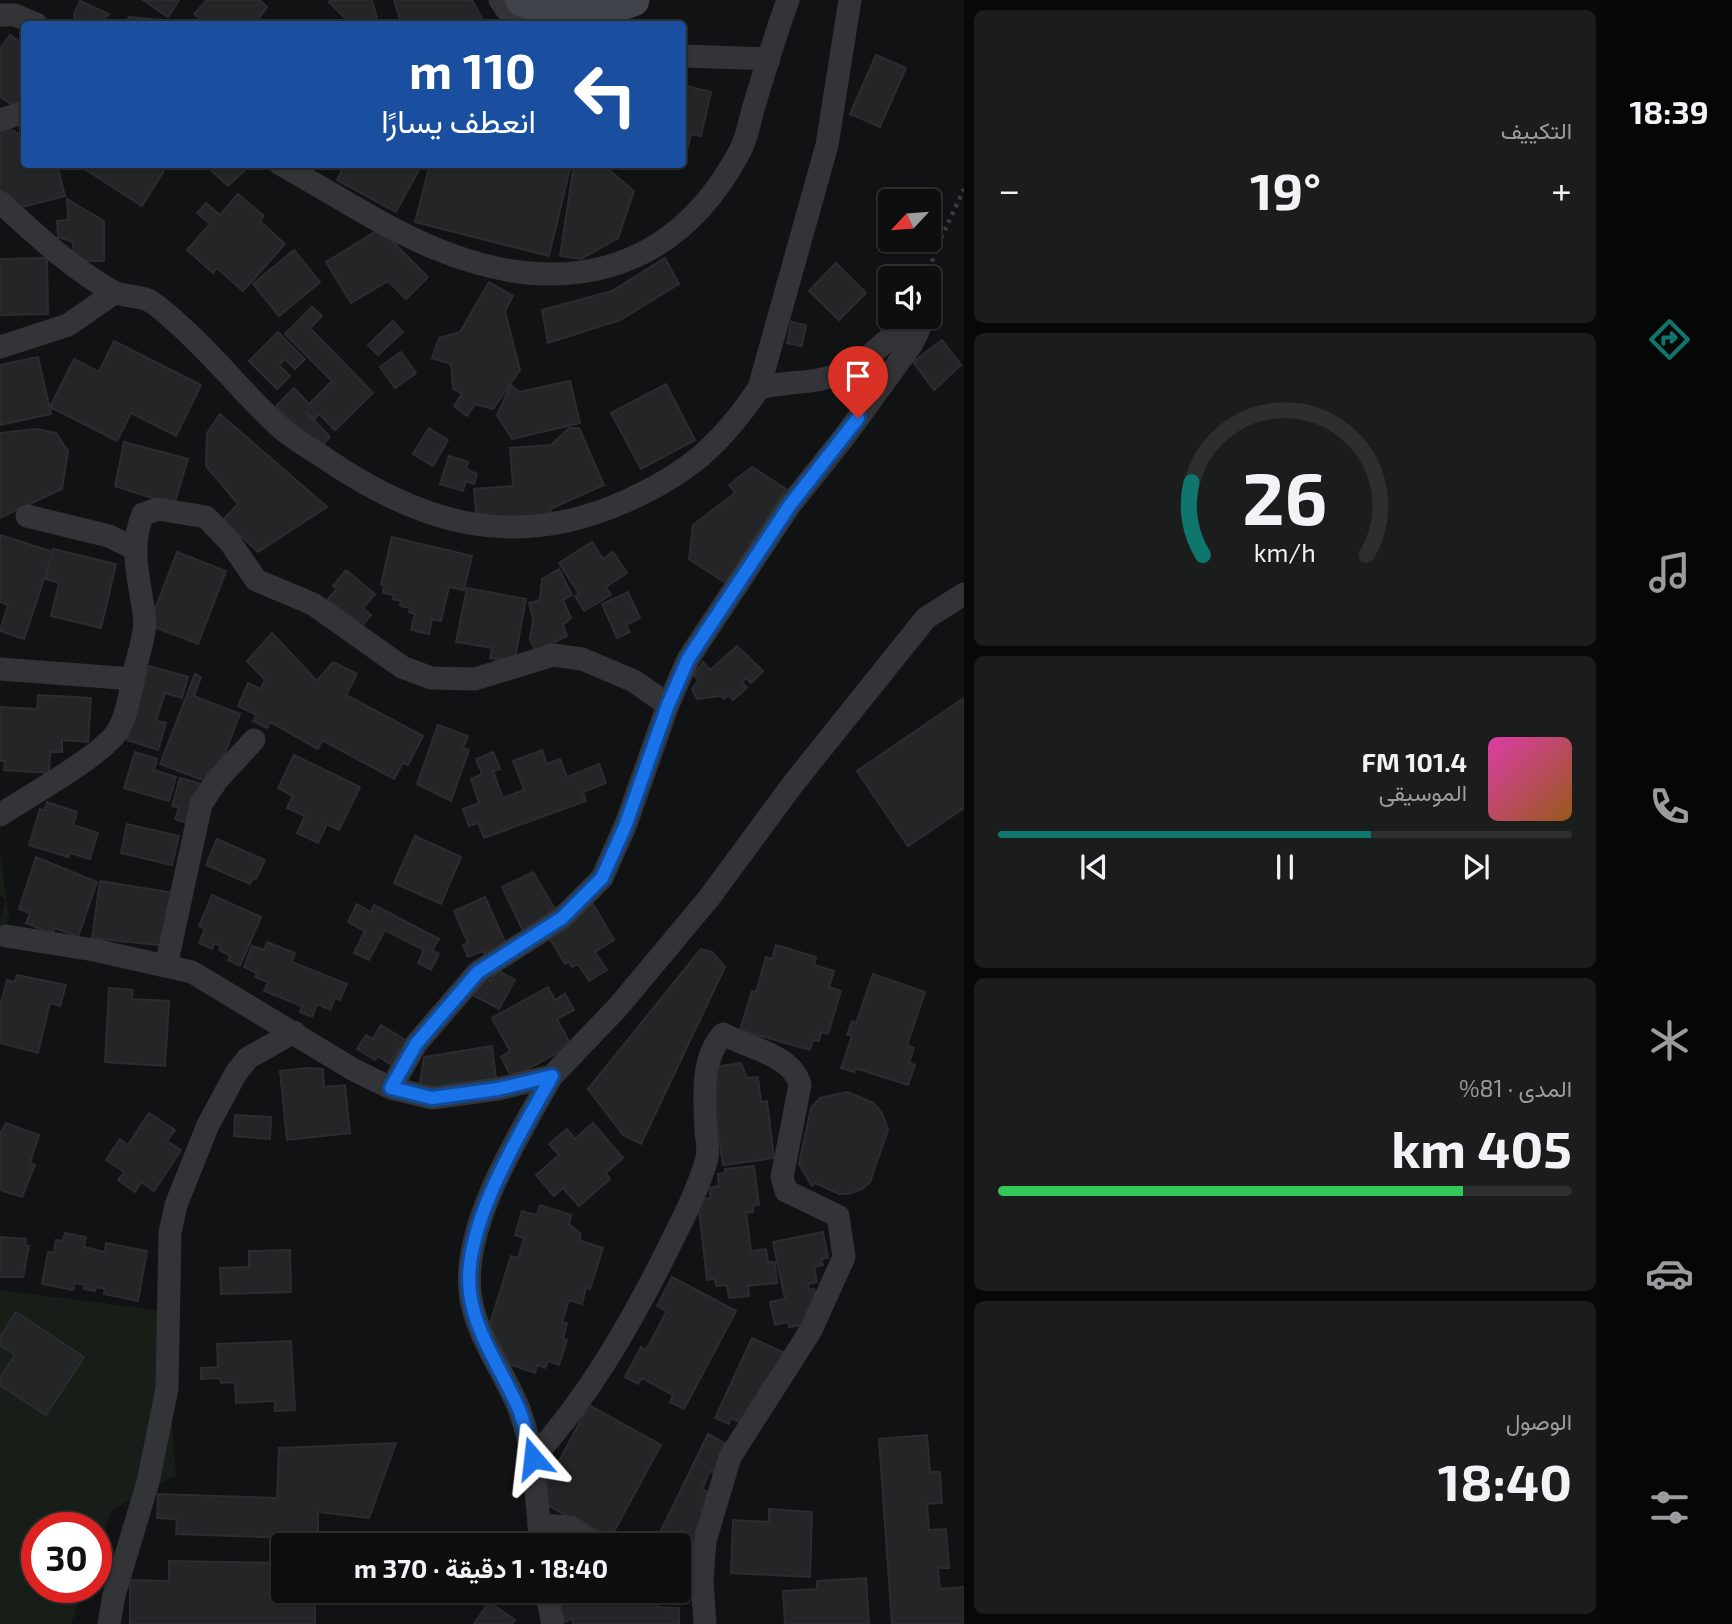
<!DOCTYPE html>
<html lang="ar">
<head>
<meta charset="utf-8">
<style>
  :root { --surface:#0d0e0e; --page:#1b1c1c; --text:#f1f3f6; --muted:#9a9c9e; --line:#2d2e2e; --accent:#0f766e }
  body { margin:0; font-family:"Exo 2",Vazirmatn,sans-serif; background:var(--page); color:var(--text); direction:rtl; height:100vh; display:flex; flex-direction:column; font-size:26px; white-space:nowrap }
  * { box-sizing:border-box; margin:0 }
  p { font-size:23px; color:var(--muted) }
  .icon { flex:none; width:38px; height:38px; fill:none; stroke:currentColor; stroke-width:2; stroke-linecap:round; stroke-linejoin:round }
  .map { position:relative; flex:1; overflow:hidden; direction:ltr }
  .sheet { display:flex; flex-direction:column; gap:10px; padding:10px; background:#070808; width:642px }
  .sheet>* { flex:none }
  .top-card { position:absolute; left:21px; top:21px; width:665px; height:147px; border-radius:7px; box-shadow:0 2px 5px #0004,0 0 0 2px var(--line); direction:rtl; background:#1a4fa0; color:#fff; overflow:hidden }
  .needle { width:46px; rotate:244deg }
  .buttons { position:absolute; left:878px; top:189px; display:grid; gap:14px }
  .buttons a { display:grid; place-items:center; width:63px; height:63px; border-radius:7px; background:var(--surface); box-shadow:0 2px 5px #0004,0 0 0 2px var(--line); font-size:35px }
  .speed { position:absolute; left:21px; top:1512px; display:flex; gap:14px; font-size:35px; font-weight:700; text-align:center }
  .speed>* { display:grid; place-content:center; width:91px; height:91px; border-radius:50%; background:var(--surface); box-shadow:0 2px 5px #0004,0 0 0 2px var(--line); line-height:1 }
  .speed .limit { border:10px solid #d22; background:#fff; color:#111 }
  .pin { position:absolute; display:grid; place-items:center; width:60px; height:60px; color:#fff; margin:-72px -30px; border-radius:50% 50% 50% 0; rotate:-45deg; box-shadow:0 0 7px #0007 }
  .pin .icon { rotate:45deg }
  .me { position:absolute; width:77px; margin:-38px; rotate:343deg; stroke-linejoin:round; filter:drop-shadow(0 0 5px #0008) }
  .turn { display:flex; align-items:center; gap:24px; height:147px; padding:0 35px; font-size:32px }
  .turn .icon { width:91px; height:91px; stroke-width:2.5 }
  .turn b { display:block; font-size:49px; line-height:60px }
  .big { font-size:52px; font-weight:700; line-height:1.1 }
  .sheet .tile { flex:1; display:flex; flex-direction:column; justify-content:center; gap:10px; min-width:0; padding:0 24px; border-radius:10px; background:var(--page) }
  .sheet .dial { align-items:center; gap:0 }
  .dial svg { height:182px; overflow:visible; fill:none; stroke:var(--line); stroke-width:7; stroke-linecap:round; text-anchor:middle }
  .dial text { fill:var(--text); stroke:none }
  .song { display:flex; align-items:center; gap:21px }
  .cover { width:84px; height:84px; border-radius:10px; background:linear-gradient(135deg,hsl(320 70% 55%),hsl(30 70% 35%)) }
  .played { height:7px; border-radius:4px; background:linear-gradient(90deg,var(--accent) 65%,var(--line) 65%) }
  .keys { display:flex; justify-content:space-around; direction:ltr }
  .heat { display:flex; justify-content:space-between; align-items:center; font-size:38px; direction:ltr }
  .charge { height:10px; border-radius:5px; background:linear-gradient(90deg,#34c759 81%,var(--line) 0) }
  .trip { position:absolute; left:271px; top:1533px; width:420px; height:70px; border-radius:7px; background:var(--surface); box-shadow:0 2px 5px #0004,0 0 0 2px var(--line); font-weight:700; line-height:70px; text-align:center; direction:rtl }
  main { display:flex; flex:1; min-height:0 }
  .tabs { display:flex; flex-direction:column; width:126px; justify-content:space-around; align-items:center; background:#050606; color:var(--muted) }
  .tabs .icon { width:49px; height:49px }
  .tabs .current { color:var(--accent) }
  .tabs b { font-size:32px; color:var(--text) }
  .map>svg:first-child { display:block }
  .green { fill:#171e17 }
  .building { fill:#242527; stroke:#2b2c2f; stroke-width:2 }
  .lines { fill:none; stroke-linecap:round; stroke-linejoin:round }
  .path { stroke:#383b40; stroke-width:4.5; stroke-dasharray:3.5 5; stroke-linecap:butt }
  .street { stroke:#323438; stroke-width:23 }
  .secondary { stroke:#404349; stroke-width:33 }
  .route-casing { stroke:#114b97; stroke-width:18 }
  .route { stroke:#1a73e8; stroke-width:12 }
</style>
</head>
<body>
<main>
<nav class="tabs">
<b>18:39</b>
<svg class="icon current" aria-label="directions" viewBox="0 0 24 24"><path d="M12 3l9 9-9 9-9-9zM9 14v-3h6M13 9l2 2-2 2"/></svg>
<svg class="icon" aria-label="music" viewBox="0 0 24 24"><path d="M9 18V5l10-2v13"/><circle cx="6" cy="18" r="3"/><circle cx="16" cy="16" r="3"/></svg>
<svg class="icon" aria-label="phone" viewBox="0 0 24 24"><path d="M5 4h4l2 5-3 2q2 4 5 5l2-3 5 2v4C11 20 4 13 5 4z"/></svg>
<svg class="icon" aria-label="climate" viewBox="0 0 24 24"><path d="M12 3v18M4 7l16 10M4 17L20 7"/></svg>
<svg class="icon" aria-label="car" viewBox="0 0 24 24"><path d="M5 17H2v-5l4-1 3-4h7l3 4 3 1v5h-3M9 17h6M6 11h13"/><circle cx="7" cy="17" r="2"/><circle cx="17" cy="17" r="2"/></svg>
<svg class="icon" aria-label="filters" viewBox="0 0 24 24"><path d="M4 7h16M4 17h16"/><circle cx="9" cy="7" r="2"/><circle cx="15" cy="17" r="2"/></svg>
</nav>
<section class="sheet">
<div class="tile"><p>التكييف</p>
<div class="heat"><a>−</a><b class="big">19°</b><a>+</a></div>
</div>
<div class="tile dial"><svg viewBox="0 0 100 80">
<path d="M14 69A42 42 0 1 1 86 69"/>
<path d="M14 69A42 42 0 0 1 9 37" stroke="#0f766e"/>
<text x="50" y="56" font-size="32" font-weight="700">26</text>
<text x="50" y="72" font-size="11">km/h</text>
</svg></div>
<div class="tile">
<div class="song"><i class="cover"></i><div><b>101.4 FM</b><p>الموسيقى</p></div></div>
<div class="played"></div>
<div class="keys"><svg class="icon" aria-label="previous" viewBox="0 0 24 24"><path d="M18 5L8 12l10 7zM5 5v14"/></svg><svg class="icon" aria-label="pause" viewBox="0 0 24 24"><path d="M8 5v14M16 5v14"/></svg><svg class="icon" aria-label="next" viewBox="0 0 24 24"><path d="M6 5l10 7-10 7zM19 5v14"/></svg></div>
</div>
<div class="tile"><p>المدى · 81%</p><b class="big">405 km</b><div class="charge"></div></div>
<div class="tile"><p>الوصول</p><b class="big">18:40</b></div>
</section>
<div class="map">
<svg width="964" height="1624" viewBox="0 0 964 1624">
  <rect width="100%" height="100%" fill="#111213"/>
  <g class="green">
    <polygon points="0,853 9,917 0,947 0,921 6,899 0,895"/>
    <polygon points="0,1290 163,1311 176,1475 112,1510 96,1554 96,1528 37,1528 37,1587 84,1587 71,1624 0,1624"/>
  </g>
  <g class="building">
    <polygon points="143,0 179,0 168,17"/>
    <polygon points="207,0 259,0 267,7 255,24 206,24 194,14"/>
    <polygon points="331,0 372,0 377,18 371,24 351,24 329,2"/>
    <polygon points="394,0 472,0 485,24 401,23"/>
    <polygon points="80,1 109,14 100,24 76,23 74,14"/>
    <polygon points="129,17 170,21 174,24 124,24"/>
    <polygon points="10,35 24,45 24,103 18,108 0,97 0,49"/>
    <polygon points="876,55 906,68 880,127 850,114"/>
    <polygon points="682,85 711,92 701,136 691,134 688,147 682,146"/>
    <polygon points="4,125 24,137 24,164 57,164 65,196 18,208 0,189 0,128"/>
    <polygon points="77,164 168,164 142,206"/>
    <polygon points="204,164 239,164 247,168 228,186"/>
    <polygon points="345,164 422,164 396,212 337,180"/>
    <polygon points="430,164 571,164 549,256 415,222"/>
    <polygon points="574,164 602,164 634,191 618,238 581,259 560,256"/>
    <polygon points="238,194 264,216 260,221 285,244 243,291 217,268 213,273 187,250 210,224 197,213 206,203 220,215"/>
    <polygon points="67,199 104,221 104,261 74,261 73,242 58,237 57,221 68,220"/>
    <polygon points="380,229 428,277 406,299 388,281 351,303 326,262"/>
    <polygon points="294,250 320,282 279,316 253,284"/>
    <polygon points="47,258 48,314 0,315 0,259"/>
    <polygon points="665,258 679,284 620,320 548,343 542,310 612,291"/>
    <polygon points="836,263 866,293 839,320 809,291"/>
    <polygon points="489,282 513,296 505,311 520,370 493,409 475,404 467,416 454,406 462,394 453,389 451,364 432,358 439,338 460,332"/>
    <polygon points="312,307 322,316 310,328 373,393 335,430 319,414 315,419 305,411 330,437 318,449 276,406 294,388 309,404 332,381 285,334"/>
    <polygon points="393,321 403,332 378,355 368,345"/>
    <polygon points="791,322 806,325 802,346 787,343"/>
    <polygon points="278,332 305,359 295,369 285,359 279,365 290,376 277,389 249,361"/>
    <polygon points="942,340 961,365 934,390 913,362"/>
    <polygon points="114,341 201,385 176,436 131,413 117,441 50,407 74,359 99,372"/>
    <polygon points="401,352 416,373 395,388 380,367"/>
    <polygon points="38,357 51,414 0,425 0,365"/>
    <polygon points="570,381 580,423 512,439 497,415 511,385 519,392"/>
    <polygon points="666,384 695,440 641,469 611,413"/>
    <polygon points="220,414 327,507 258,552 223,520 238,504 206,466 207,433"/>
    <polygon points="429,428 448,440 433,466 413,454"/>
    <polygon points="569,428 579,428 604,485 550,509 555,520 518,522 476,513 474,489 513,486 510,448 551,445"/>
    <polygon points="36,429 56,433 68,451 62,489 0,518 0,433"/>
    <polygon points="124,442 188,459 174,505 115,486"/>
    <polygon points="449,456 468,462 466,469 477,474 474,484 466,481 463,491 440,484"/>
    <polygon points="752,467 786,489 726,583 689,559 693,525 735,493 729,485"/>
    <polygon points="0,535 53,552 24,639 0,631 8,605 0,602"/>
    <polygon points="392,537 472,556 464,590 449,587 441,621 432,619 429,634 411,630 415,614 409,612 410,608 400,606 401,601 393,599 394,595 383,593 384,585 381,584"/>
    <polygon points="592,542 603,559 613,552 627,573 606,587 611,595 584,611 575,596 579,594 559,563"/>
    <polygon points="53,549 116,564 101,628 51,616 59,583 46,579"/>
    <polygon points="177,552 226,571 198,644 149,625"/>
    <polygon points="559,569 572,595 563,600 571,618 563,625 567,636 536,651 530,640 533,618 529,603 540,600 542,579"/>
    <polygon points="346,570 375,594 363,608 371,615 361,627 328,599 337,589 333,586"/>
    <polygon points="467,588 526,599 514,663 490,658 492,648 456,642"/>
    <polygon points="628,592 640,618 626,625 630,632 617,638 602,604"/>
    <polygon points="272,633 317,681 333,662 357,674 346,695 423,736 408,765 403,763 394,779 322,740 318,749 270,722 267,728 253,721 257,715 238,706 248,683 261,689 265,680 247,661"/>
    <polygon points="737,646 763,671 751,683 746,678 742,682 747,688 733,700 728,695 724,699 721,696 697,699 692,689 698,681 694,674 703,662 710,670"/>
    <polygon points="149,666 188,677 182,698 165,693 156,721 166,723 158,750 127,740"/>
    <polygon points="195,674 201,677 194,696 240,714 213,784 160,764"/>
    <polygon points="38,695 91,698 88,742 62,740 62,752 50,752 49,773 4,770 5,761 0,761 0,707 37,709"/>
    <polygon points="964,698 964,808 908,846 857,771"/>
    <polygon points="438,725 468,736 463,748 469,750 451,801 417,784"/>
    <polygon points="542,750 547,764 560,759 567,777 599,764 606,783 583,792 586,801 484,838 478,823 469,826 463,809 479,803 471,779 482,774 476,759 493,752 500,769 493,771 503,798 524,790 513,761"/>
    <polygon points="135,752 157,759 154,770 176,777 169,801 124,788"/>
    <polygon points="294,755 360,787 339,830 327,824 318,843 297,833 305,816 287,808 293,796 278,788"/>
    <polygon points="180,778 205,785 194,825 175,819 179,808 172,806"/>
    <polygon points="47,802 77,812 73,825 98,833 90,859 70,853 68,857 29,845 40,809 44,811"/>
    <polygon points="127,824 179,836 172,865 121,853"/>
    <polygon points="415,836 461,857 441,904 394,883"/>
    <polygon points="217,839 265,860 256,879 253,878 250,884 206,865"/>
    <polygon points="36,857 97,882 78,937 55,928 52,934 26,923 30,913 19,909"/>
    <polygon points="533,872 555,909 548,913 550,918 523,931 502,887"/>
    <polygon points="100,881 175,893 167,946 92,938"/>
    <polygon points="212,895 261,917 240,966 228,960 230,955 219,950 221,947 215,943 212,949 199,943 205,929 199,926"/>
    <polygon points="485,897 506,944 487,960 483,951 468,957 463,945 468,943 454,911"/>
    <polygon points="357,904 371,912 374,905 439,939 432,950 439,954 431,970 418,963 424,950 385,930 369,960 354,953 365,931 348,922"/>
    <polygon points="593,904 614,940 595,952 607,970 589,981 578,964 572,967 569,962 565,964 546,932"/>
    <polygon points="267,942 295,953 292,962 347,984 340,1000 335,998 330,1010 317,1004 312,1017 300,1012 302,1006 264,991 268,982 255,977 257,973 244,967 252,946 264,950"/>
    <polygon points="776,945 816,957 814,965 834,971 829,987 841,991 828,1034 821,1032 819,1041 813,1040 810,1050 740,1030 752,991 756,992 766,957 772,959"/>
    <polygon points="701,949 712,952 725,967 641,1144 623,1135 588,1089"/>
    <polygon points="497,970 515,980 499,1009 473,995 483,977 491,981"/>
    <polygon points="873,974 925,992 907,1045 914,1048 909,1063 915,1065 908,1085 855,1068 854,1072 841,1068 852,1036 847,1035 852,1021 856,1023"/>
    <polygon points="17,975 66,985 60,1006 50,1003 38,1053 0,1043 0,1006 7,980 15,982"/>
    <polygon points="548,987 555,1000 565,994 574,1010 557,1019 571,1045 512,1078 501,1057 510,1051 492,1018"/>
    <polygon points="109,988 133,990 132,999 169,1001 165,1066 105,1062"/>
    <polygon points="381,1025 404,1039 390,1064 378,1056 375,1060 357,1049 366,1035 373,1039"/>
    <polygon points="492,1046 496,1078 419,1090 424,1057"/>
    <polygon points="741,1063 747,1078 758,1077 761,1102 767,1101 774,1158 723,1165 717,1122 715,1122 712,1067"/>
    <polygon points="306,1068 323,1069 324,1087 345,1085 350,1133 287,1140 280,1071"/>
    <polygon points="847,1092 874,1103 883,1115 888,1130 870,1182 862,1189 848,1194 839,1194 815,1183 812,1186 799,1164 811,1108 820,1098"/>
    <polygon points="149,1113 175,1130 167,1141 181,1150 154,1191 141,1182 135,1192 118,1180 124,1172 106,1160 120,1139 128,1145"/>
    <polygon points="235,1115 271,1117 270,1139 234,1136"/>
    <polygon points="6,1123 39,1135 30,1163 35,1165 22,1197 0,1190 0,1134"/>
    <polygon points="593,1123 623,1158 606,1173 610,1179 579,1206 563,1188 554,1196 536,1175 559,1155 549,1144 567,1129 575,1139"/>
    <polygon points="754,1166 759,1205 753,1206 753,1212 746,1213 751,1251 766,1249 768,1262 775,1262 777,1283 748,1286 749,1296 729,1298 727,1285 716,1286 715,1279 707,1280 698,1200 711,1198 709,1188 719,1186 718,1174 725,1173 725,1169"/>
    <polygon points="540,1205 571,1215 569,1224 581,1234 579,1240 603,1248 590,1289 586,1287 582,1304 569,1300 562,1322 567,1323 563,1338 567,1340 559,1365 548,1361 545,1368 537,1365 535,1373 506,1363 508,1357 499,1354 501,1345 491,1342 488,1330 511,1256 518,1258 524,1238 515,1235 522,1211 537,1215"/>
    <polygon points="823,1232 828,1258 821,1259 823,1265 814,1267 817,1282 808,1284 809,1290 814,1289 818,1308 806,1310 809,1324 789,1327 788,1322 775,1325 770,1302 785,1299 773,1242"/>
    <polygon points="65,1233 86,1237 84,1247 105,1252 106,1243 147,1251 138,1301 104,1294 105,1289 96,1287 95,1291 84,1289 85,1285 75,1283 73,1290 42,1284 48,1252 54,1253 56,1240 63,1241"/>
    <polygon points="0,1237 26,1239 25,1245 29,1246 23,1277 0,1277"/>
    <polygon points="290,1250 291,1292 221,1294 220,1268 249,1267 249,1251"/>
    <polygon points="672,1277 736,1311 684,1409 670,1402 673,1395 642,1378 638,1384 625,1377 641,1347 646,1350 667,1311 657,1306"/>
    <polygon points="16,1312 84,1357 46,1415 0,1385 0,1378 15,1355 0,1345 0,1337"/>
    <polygon points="752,1338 785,1353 772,1382 766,1379 744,1424 731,1418 729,1424 715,1418"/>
    <polygon points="291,1341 295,1410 275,1411 275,1401 236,1403 235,1382 221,1383 220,1378 201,1379 201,1368 218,1367 217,1344"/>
    <polygon points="589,1405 661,1445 610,1539 538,1500"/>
    <polygon points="708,1434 728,1445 714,1473 710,1471 702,1489 708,1492 701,1509 705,1511 688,1546 692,1548 687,1558 682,1555 679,1563 679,1545 654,1545"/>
    <polygon points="927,1435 930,1472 940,1472 942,1503 927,1504 929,1530 946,1529 949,1568 938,1568 940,1589 964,1587 964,1624 892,1624 879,1439"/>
    <polygon points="396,1443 369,1518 318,1512 318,1539 176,1534 177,1519 157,1518 158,1494 277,1498 279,1448"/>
    <polygon points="769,1509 812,1512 810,1577 731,1573 733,1520 769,1522"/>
    <polygon points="169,1561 284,1563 284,1591 315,1591 315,1624 130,1624 130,1580 169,1581"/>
    <polygon points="866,1578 869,1624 785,1624 783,1591 817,1589 817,1581"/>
    <polygon points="557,1591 600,1591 605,1595 629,1595 629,1592 646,1593 645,1600 658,1600 657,1607 679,1608 679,1624 573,1624 572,1618 566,1622 559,1606 563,1604"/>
    <polygon points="489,1602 515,1620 512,1624 474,1624"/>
  </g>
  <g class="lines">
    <polyline class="path" points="927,278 936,249 964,189"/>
    <g class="street">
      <polyline points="500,0 517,24"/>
      <polyline points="0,15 15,15 36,24"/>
      <polyline points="682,56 769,59"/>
      <polyline points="0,120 24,112"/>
      <path d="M280 164C331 192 381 226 434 248 559 300 673 277 740 151 747 138 750 120 754 106 765 70 775 35 788 0"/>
      <path d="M0 202C35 234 71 268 112 291 123 297 137 295 148 300 158 305 169 316 177 323 215 356 245 396 282 429 295 440 311 449 326 459 422 524 513 551 624 502 687 474 721 445 759 388L827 145 850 0"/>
      <polyline points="0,347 68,325 114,293"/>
      <path d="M759 388C778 383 799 383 818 380 860 372 882 344 912 317"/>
      <polyline points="27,516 109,536 135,549"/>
      <polyline points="0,669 133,679"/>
      <path d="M0 815C30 795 92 761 114 736 128 719 131 686 136 665 140 649 147 629 144 613 139 579 129 547 143 514L158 509 206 517 230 542 256 580 313 604 402 667 431 678 475 679 553 655 582 659 634 681 668 705"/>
      <polyline points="6,936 94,950 192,972 354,1070 391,1088 432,1098 498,1089 552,1076 618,1007 709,898 793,784 926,618 964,594"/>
      <polyline points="166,966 201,804 217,780 254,740"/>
      <polyline points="391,1088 416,1044 478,972 562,918 602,878 626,824 668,705 688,659 790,505 845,436 911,345 924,319 922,317"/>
      <path d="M533 1458C587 1399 626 1331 662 1261 678 1228 697 1194 707 1158 709 1150 707 1140 706 1132 705 1100 700 1059 723 1034 748 1048 793 1055 800 1085L782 1177 786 1191 838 1216 844 1257 811 1330 730 1457 705 1541 702 1581 705 1624"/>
      <polyline points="539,1525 571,1527 598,1545"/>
      <path d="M541 1545C536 1499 536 1454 519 1409 504 1371 474 1333 470 1292 463 1223 519 1135 552 1076"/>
      <polyline points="679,1577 702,1581"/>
      <polyline points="546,1591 553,1624"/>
      <polyline points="109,1624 114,1595 148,1482 167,1389 170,1232 176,1205 208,1125 236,1073 248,1058 294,1032"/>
    </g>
    <path class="secondary" d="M522 0C557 14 597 14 633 0"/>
  </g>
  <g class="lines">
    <g class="route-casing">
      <path id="route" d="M533 1458C528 1441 525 1423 518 1407 502 1371 475 1333 470 1293 461 1228 521 1132 552 1076L498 1089 432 1098 391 1088 416 1044 478 972 562 918 602 878 626 824 668 705 688 659 790 505 858 418"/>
    </g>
    <use href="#route" class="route"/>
  </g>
</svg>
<div class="buttons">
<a><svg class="needle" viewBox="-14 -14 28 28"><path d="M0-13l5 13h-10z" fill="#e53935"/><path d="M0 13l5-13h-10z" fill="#9a9c9e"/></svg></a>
<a><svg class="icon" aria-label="sound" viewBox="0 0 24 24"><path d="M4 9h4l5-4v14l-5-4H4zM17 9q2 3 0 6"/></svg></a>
</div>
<div class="speed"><div class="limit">30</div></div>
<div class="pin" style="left:858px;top:418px;background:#d93025"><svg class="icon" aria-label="arrive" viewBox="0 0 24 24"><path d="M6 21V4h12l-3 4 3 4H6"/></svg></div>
<svg class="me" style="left:533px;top:1458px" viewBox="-20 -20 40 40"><path d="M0-17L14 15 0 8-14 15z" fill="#1a73e8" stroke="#fff" stroke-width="4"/></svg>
<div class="trip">18:40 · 1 دقيقة · 370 m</div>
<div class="top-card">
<div class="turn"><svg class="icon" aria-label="left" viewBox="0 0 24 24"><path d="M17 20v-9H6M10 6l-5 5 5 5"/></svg><div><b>110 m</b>انعطف يسارًا</div></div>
</div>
</div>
</main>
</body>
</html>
